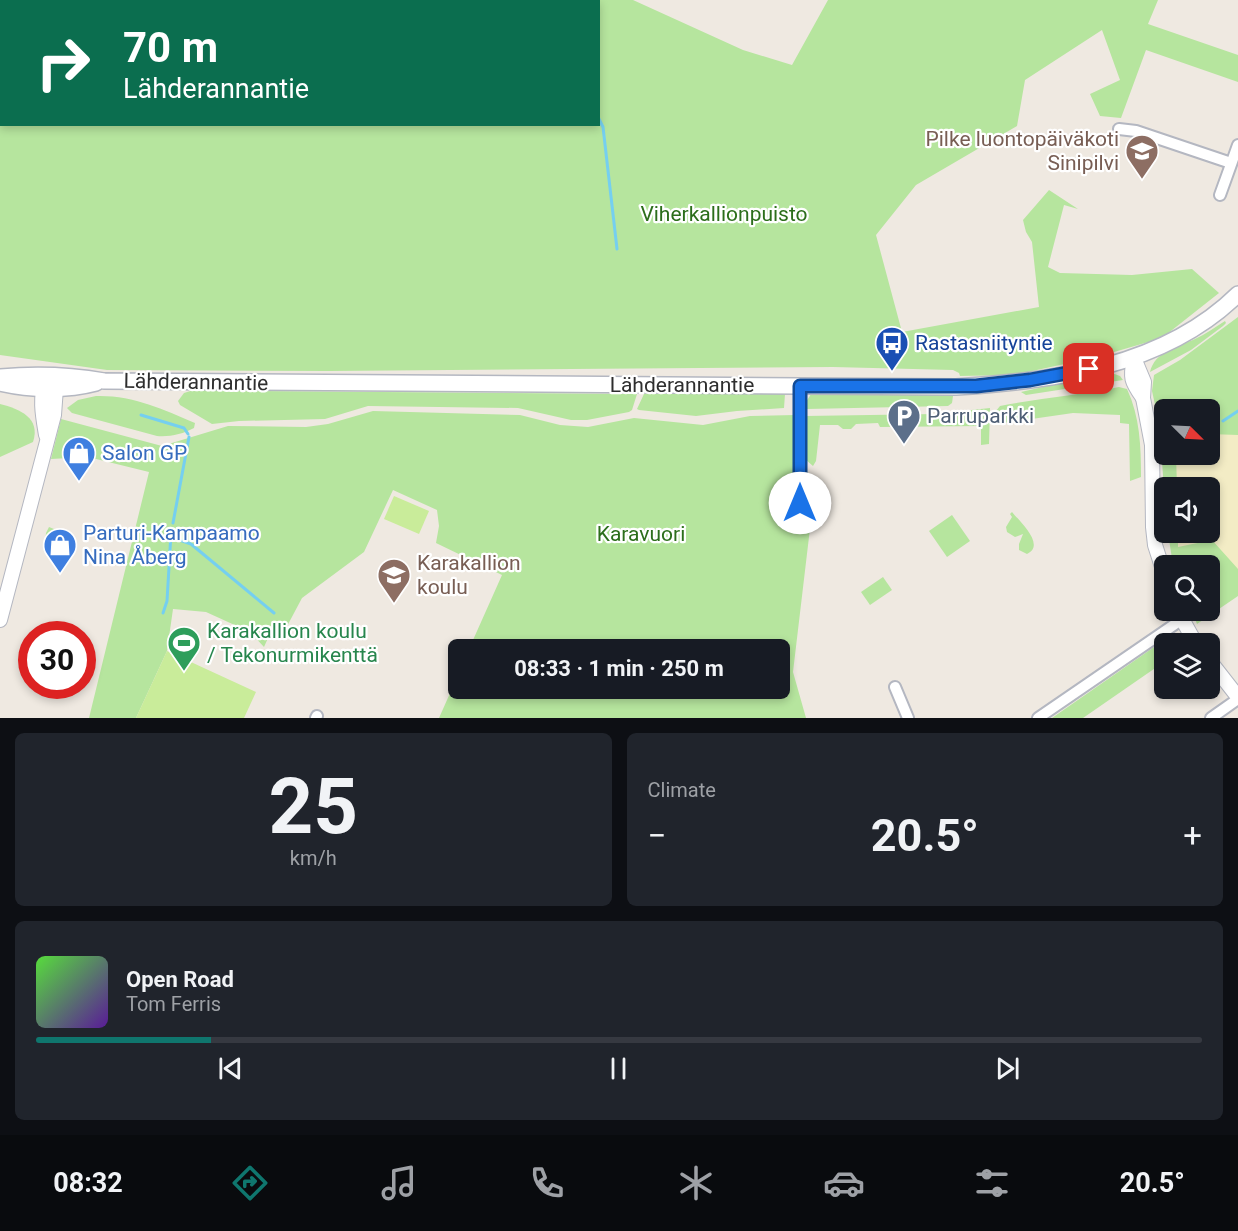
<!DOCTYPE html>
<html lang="en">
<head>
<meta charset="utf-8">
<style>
  :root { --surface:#171b24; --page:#20242c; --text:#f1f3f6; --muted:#9ea1a6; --line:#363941; --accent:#0f766e }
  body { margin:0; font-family:Roboto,sans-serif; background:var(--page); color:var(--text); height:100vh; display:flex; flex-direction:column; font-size:22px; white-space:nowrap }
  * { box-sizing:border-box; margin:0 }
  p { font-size:20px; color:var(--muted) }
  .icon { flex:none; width:33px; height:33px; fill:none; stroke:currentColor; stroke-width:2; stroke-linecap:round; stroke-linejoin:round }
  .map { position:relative; height:718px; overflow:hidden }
  .panel { display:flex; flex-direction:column; gap:15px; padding:15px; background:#0d0f14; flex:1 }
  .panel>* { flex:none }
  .hud { position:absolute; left:0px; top:0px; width:600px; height:126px; box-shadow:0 3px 9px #0003; background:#0b6e4f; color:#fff; overflow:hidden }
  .needle { width:39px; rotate:114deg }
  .buttons { position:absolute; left:1154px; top:399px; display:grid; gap:12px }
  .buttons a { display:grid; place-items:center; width:66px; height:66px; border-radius:9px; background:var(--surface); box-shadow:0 3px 9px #0003; font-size:30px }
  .speed { position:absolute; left:18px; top:621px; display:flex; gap:12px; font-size:30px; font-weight:700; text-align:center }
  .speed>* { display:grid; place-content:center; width:78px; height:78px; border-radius:50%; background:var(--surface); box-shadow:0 3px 9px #0003; line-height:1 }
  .speed .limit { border:9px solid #d22; background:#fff; color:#111 }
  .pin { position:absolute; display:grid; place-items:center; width:51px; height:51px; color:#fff; margin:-26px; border-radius:12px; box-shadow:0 3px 9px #0006 }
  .me { position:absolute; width:66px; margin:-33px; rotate:0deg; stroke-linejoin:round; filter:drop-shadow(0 0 4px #0008) }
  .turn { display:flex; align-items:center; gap:21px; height:126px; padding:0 24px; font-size:27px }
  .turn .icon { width:78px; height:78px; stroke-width:2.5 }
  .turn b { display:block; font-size:42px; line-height:51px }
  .big { font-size:45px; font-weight:700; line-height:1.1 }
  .panel .widget { flex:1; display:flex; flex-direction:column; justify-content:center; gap:9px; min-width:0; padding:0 21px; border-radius:9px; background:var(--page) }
  .panel .dial { align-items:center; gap:0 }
  .dial b { font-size:78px; line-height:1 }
  .song { display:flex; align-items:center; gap:18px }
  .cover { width:72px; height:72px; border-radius:9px; background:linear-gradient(135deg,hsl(110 70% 55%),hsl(270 70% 35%)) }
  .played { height:6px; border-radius:3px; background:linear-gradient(90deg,var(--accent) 15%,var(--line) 15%) }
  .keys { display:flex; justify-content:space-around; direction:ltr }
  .heat { display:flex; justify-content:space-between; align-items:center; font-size:33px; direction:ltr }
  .panel .tiles { flex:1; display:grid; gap:15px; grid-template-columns:1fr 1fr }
  .widget:last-child { grid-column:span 2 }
  .trip { position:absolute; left:448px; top:639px; width:342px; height:60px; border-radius:9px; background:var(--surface); box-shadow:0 3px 9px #0003; font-weight:700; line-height:60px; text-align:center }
  .dock { display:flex; height:96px; justify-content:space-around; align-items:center; background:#090b0e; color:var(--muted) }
  .dock .icon { width:42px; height:42px }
  .dock .selected { color:var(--accent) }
  .dock b { font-size:27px; color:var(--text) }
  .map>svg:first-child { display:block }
  .green { fill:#b6e59e; fill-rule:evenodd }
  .sand { fill:#f3ecc5 }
  .pitch { fill:#c9ec9a }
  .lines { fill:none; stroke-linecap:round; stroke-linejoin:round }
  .stream { stroke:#75cff0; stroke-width:3 }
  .minor-casing { stroke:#b4b7c1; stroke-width:14 }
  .tertiary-casing { stroke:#b4b7c1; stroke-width:16 }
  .secondary-casing { stroke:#b4b7c1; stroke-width:18 }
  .minor { stroke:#fff; stroke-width:10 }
  .tertiary { stroke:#fff; stroke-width:14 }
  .secondary { stroke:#fff; stroke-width:15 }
  .route-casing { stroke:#114b97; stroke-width:15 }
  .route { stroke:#1a73e8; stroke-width:10 }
  .labels { text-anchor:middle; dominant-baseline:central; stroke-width:4.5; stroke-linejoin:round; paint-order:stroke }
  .education-label { font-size:21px; fill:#785e54; stroke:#fff; text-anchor:end }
  .park-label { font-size:21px; fill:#2c6e1b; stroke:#fff }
  .transit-label { font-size:21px; fill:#164399; stroke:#fff; text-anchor:start }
  .street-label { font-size:21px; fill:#2e2e2e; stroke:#fff }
  .service-label { font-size:21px; fill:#4e5e75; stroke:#fff; text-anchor:start }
  .shop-label { font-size:21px; fill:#366cbe; stroke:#fff; text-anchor:start }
  .leisure-label { font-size:21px; fill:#27864d; stroke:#fff; text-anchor:start }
</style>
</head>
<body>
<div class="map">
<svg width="1238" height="718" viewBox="0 0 1238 718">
  <rect width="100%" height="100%" fill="#efe9e1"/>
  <g class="green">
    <path d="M0 0H633L743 50 792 65 828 0H1158L1148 24 1238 55V82L1146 50 1121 118 1100 116 1090 94 1120 80 1102 30 1025 80 1017 126 916 185 876 235 902 332 1039 307 1032 242 1026 232 1023 220 1049 190 1078 209 1064 205 1048 267 1060 273 1132 275 1192 269 1219 293 1162 338 1097 357 1014 375 960 376 959 373 953 370 833 367 329 371 107 370 0 355ZM2 2H598V124H2Z"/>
    <path d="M1238 317V596L1197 624 1192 611 1209 610V566L1173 565 1168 533 1209 532V488H1164L1159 423 1152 391 1154 375 1180 360ZM1164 410H1209V454H1164Z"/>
    <path d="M1225 321 1226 323 1223 326 1191 350 1150 372C1155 351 1178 347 1195 339 1206 334 1215 327 1225 321Z"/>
    <polygon points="1109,372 1120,376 1123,380 1026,395 1021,392"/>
    <polygon points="203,387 249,391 637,394 632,410 629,412 587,420 571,420 518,408 368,406 325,419 239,421 212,424 180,405 178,401 184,393"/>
    <path d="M1119 387 1127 389C1140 417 1141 446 1141 477L1130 481 1129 424 1120 423V415L1073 413 996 424V411L1000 406C1040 398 1080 395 1119 387Z"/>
    <polygon points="644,394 785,394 784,408 737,411 696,416 639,410 637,409"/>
    <polygon points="811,394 919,394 953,396 952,403 948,406 807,409 805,407 806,402"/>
    <path d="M96 396C133 395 162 409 195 423L194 428C183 434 170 437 157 436L72 413 67 408 78 400Z"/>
    <path d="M0 404C20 409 41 418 33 442L0 457Z"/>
    <polygon points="990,408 989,444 981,445 981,426 880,427 878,423 856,424 851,429 843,429 838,425 820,425 816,461 813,466 805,459 805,416 935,414"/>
    <path d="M373 411 520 415 560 425 588 427 634 418 703 425 750 416 795 415 796 500 793 505 783 511C779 519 782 526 791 530L802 526 805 515 811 520 793 672 806 718H439L459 673V688H780V650L469 649 502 575 436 543 439 526 437 510 393 490 364 552 302 598 285 630 272 629 264 647 250 632 206 612 173 609 167 651 136 718H89L149 472 88 457 51 459 61 419 162 446 228 426 306 427 328 424Z"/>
    <path d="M1012 512C1020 522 1046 545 1027 554L1019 550V544L1023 534 1015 537 1007 532 1006 527 1012 517 1010 514Z"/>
    <polygon points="952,515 970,541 947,557 929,531"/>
    <polygon points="49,527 69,535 64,548 54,551 49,549 45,544 46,533"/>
    <polygon points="883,577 892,590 870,605 861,592"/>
    <polygon points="1167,638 1171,643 1164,644 1164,662 1083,718 1052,718"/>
  </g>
  <polygon class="sand" points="1209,434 1238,435 1238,569 1212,540 1178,547 1178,533 1209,532 1209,488 1177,487 1176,455 1209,454"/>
  <g class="pitch">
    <polygon points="394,496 429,511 419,534 384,519"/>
    <polygon points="167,651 256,692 244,718 136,718"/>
  </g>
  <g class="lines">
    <g class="stream">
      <polyline points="479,0 482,2"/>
      <polyline points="598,117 603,127 617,249"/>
      <polyline points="141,415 184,428 188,434"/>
      <polyline points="1223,421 1238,411"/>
      <polyline points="173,523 189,437"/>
      <polyline points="171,537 191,544 274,613"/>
      <polyline points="163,613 167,601 171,533"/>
    </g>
    <g class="minor-casing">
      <g id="minor">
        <polyline points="1119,129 1136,131 1231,163"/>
        <polyline points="1220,195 1238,145"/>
        <polyline points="793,518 800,503 800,386"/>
        <polyline points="895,687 908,718"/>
        <polyline points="316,718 317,716"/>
        <polyline points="1038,718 1181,620"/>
        <polyline points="1211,718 1238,699"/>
      </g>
    </g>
    <g class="tertiary-casing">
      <g id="tertiary">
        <polyline points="1134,358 1144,382 1143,398 1152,445 1153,527 1155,545 1164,573"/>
        <path d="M1134 358C1130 378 1131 381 1143 398"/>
        <path d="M46 435C43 417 39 398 46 380"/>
        <polyline points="1177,610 1196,644"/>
        <polyline points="0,620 54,415 56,388 51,380"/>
        <polyline points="1209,660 1238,697"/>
      </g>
    </g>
    <g class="secondary-casing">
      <g id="secondary">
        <path d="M0 377C34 374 70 375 104 381L956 387C1054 381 1164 367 1238 294"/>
        <path d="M0 383C30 390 66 391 96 383"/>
      </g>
    </g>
    <use href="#minor" class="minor"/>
    <use href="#tertiary" class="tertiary"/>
    <use href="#secondary" class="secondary"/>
  </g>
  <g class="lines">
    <g class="route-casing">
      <polyline id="route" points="800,503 800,386 976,386 1030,380 1089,369"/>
    </g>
    <use href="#route" class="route"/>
  </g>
  <defs>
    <g id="school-pin" transform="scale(1.725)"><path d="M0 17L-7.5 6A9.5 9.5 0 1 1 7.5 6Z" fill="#8d6e63" stroke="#fff"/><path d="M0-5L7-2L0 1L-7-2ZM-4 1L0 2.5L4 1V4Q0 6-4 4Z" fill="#fff"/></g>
    <g id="bus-pin" transform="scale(1.725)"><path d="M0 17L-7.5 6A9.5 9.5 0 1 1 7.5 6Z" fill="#1a4fb4" stroke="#fff"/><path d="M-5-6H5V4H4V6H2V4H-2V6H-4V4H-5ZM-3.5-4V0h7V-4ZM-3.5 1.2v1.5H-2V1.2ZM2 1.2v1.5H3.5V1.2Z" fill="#fff"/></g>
    <g id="parking-pin" transform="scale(1.725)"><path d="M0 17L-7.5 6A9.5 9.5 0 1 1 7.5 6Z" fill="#5c6f8a" stroke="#fff"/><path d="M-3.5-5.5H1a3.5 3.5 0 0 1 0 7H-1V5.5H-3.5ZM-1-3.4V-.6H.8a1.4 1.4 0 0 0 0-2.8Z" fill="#fff"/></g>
    <g id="shop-pin" transform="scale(1.725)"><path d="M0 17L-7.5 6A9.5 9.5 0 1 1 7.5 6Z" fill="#3f7fe0" stroke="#fff"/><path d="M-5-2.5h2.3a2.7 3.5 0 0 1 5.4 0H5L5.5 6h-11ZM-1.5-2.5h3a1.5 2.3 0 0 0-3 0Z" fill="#fff"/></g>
    <g id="stadium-pin" transform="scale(1.725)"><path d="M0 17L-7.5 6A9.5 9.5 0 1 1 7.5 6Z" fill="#2e9e5b" stroke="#fff"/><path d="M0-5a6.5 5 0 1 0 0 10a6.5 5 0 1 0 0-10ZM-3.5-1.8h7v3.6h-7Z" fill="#fff"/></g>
  </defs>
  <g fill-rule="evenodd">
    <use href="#school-pin" x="1142" y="151"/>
    <use href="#bus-pin" x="892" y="343"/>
    <use href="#parking-pin" x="904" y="416"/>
    <use href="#shop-pin" x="79" y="453"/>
    <use href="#shop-pin" x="60" y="545"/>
    <use href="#school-pin" x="394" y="575"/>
    <use href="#stadium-pin" x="184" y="643"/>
  </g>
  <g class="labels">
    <g class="education-label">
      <text x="1119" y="139">Pilke luontopäiväkoti<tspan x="1119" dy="24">Sinipilvi</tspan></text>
      <text x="417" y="563" text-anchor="start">Karakallion<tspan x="417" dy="24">koulu</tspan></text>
    </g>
    <g class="park-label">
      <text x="724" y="214">Viherkallionpuisto</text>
      <text x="641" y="534">Karavuori</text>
    </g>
    <g class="transit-label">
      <text x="915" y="343">Rastasniityntie</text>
    </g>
    <g class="street-label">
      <text transform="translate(196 382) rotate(1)">Lähderannantie</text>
      <text x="682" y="385">Lähderannantie</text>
    </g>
    <g class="service-label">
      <text x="927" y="416">Parruparkki</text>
    </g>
    <g class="shop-label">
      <text x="102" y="453">Salon GP</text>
      <text x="83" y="533">Parturi-Kampaamo<tspan x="83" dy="24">Nina Åberg</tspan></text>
    </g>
    <g class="leisure-label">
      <text x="207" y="631">Karakallion koulu<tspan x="207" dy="24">/ Tekonurmikenttä</tspan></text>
    </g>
  </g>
</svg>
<div class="buttons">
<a><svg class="needle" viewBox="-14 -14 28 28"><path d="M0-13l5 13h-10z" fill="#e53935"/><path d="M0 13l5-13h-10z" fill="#9ea1a6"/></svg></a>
<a><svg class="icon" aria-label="sound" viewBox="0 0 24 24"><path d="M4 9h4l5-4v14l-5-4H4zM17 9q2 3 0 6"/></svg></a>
<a><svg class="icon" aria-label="search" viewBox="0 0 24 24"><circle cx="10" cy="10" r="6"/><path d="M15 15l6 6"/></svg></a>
<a><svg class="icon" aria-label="layers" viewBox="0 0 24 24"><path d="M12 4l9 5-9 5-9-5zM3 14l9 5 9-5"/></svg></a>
</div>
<div class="speed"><div class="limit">30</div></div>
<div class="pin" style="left:1089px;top:369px;background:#d93025"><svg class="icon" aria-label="arrive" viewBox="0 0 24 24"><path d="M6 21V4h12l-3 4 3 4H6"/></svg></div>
<svg class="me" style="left:800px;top:503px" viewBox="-20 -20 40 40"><circle r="19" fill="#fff"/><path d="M0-13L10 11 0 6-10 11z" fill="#1a73e8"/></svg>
<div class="trip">08:33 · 1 min · 250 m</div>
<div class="hud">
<div class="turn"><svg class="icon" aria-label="right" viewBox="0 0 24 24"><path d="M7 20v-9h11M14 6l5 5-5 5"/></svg><div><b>70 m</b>Lähderannantie</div></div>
</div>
</div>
<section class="panel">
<div class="tiles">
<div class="widget dial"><b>25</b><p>km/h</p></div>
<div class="widget"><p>Climate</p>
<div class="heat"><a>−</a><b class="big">20.5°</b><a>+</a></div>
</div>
<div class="widget">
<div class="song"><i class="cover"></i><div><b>Open Road</b><p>Tom Ferris</p></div></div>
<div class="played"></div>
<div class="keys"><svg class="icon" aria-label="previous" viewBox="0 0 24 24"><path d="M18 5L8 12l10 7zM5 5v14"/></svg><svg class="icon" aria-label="pause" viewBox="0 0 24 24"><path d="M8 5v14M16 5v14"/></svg><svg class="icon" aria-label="next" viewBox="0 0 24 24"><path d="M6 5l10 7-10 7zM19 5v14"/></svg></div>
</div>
</div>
</section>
<nav class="dock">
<b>08:32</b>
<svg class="icon selected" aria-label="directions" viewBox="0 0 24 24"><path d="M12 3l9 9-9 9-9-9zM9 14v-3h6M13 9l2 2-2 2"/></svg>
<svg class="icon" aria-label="music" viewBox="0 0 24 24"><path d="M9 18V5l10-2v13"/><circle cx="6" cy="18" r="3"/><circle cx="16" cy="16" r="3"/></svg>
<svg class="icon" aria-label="phone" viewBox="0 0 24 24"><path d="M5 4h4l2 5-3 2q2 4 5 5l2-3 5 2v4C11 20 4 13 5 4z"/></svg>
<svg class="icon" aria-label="climate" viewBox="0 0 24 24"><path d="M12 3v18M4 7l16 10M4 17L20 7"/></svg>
<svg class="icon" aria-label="car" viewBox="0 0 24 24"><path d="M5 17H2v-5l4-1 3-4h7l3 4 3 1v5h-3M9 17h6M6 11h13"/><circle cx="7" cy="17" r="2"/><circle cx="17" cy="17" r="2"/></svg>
<svg class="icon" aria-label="filters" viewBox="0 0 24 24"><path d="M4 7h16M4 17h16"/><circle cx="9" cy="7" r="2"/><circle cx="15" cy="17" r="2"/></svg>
<b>20.5°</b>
</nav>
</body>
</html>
